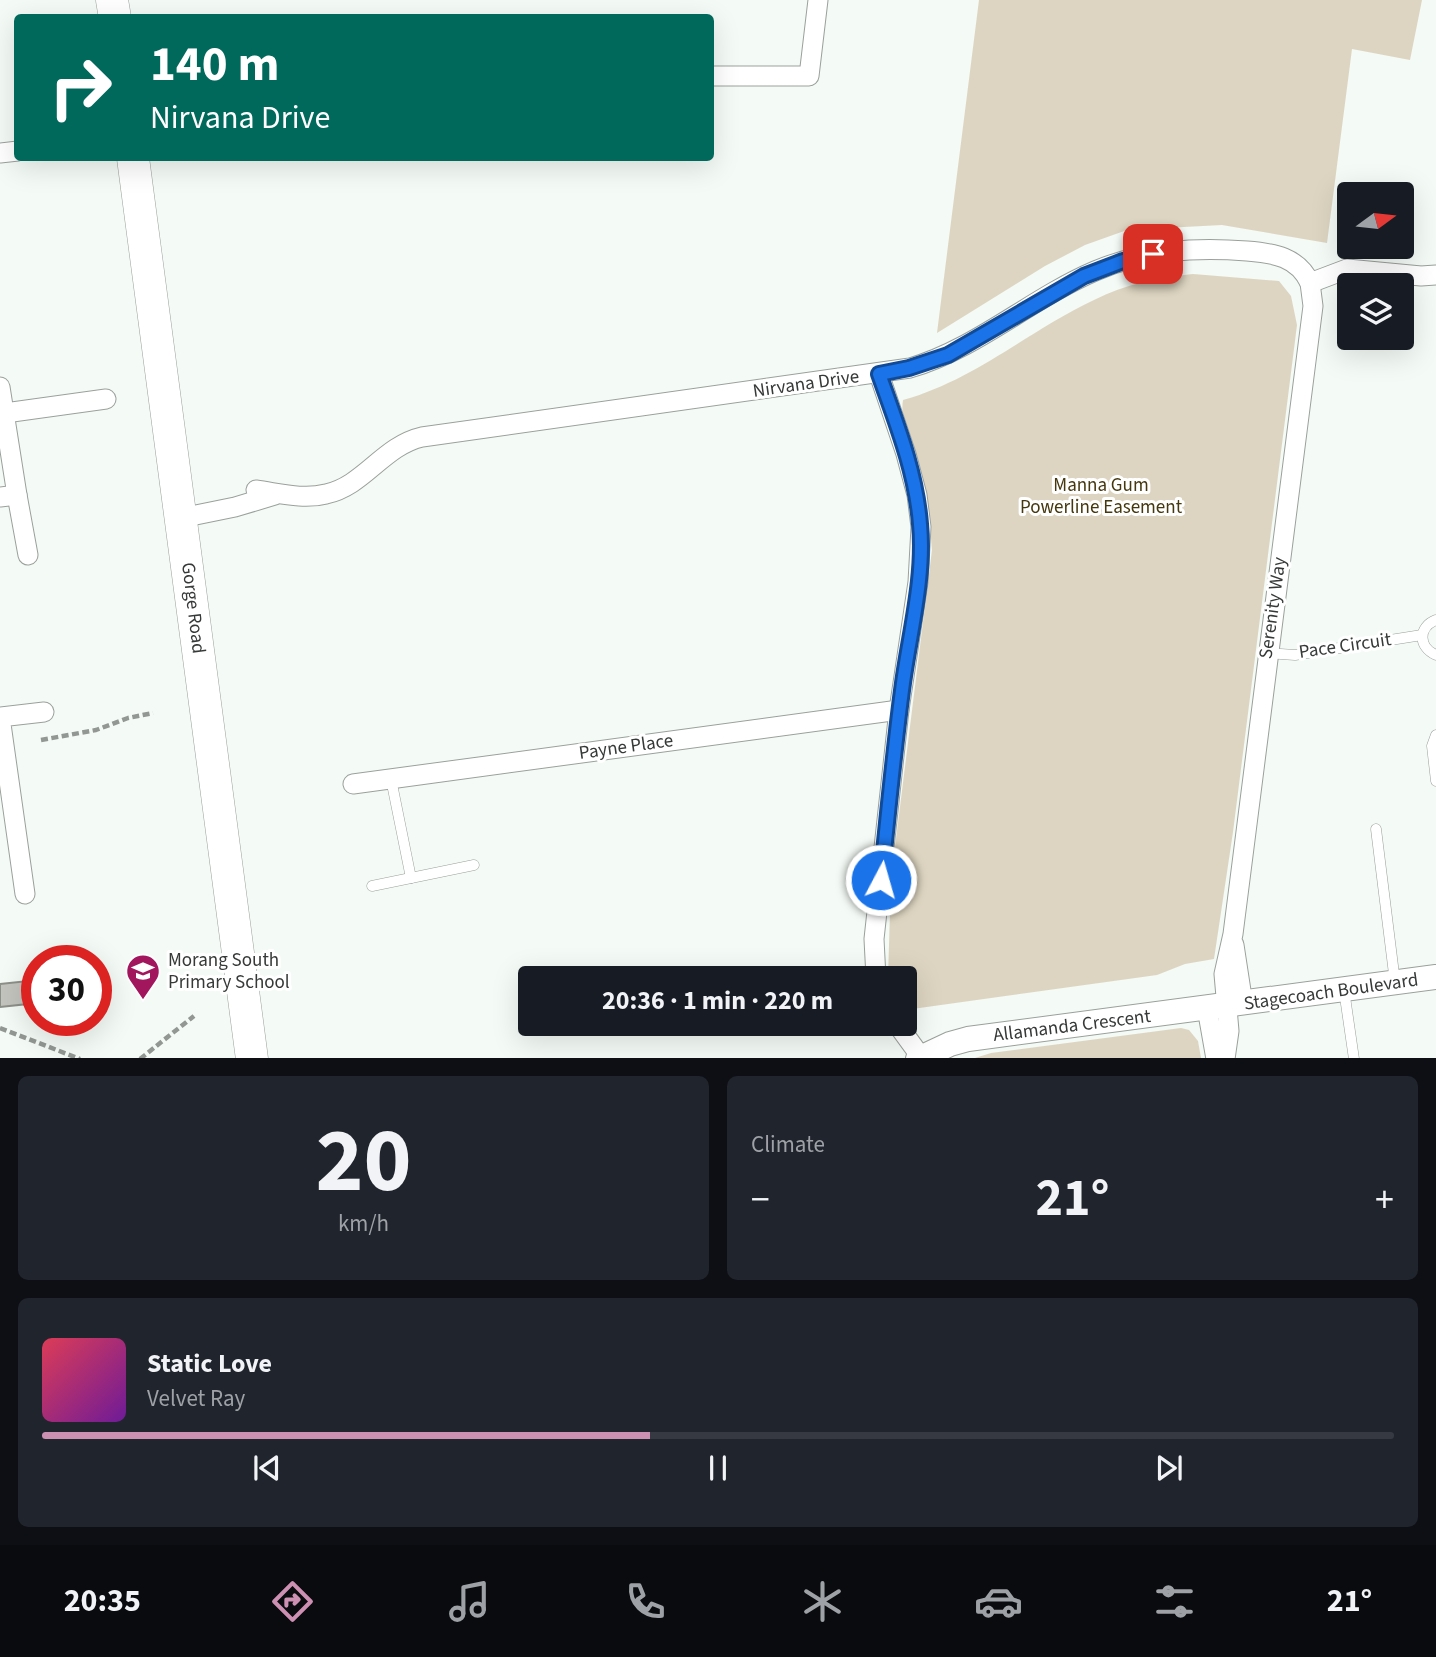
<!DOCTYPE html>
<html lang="en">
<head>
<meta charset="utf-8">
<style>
  :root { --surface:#171b24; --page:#20242c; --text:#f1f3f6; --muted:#9ea1a6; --line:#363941; --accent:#cd90b2 }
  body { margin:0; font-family:"Source Sans 3",sans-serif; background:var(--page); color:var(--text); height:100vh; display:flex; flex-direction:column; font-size:26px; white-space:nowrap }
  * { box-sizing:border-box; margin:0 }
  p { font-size:23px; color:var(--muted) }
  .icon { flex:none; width:38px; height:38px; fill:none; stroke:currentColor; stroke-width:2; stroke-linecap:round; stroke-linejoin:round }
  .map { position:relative; height:1058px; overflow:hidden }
  .side { display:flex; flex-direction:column; gap:18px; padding:18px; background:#0d0f14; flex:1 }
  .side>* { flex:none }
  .top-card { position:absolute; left:14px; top:14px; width:700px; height:147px; border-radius:7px; box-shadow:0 7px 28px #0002; background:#00695c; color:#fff; overflow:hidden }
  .needle { width:46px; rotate:75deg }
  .controls { position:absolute; left:1337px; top:182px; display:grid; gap:14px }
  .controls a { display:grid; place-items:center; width:77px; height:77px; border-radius:7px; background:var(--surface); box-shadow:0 7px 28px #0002; font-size:35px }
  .speed { position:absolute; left:21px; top:945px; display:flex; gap:14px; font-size:35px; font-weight:700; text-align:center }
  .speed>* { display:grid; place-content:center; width:91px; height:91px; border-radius:50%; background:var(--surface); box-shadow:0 7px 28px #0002; line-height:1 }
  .speed .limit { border:10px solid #d22; background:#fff; color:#111 }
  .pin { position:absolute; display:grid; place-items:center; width:60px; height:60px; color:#fff; margin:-30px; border-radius:14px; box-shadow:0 4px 10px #0006 }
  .me { position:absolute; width:77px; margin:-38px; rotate:6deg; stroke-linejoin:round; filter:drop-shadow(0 0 5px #0008) }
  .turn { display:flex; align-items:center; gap:24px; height:147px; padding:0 21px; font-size:32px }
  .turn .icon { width:91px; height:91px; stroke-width:2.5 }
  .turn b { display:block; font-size:49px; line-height:60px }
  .big { font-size:52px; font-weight:700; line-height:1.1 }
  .side .card { flex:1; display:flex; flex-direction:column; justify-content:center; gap:10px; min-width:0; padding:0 24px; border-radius:10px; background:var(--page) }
  .side .dial { align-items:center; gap:0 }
  .dial b { font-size:91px; line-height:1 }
  .song { display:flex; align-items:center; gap:21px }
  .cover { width:84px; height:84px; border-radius:10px; background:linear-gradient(135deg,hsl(350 70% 55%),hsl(280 70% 35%)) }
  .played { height:7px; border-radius:4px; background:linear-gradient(90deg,var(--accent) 45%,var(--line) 45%) }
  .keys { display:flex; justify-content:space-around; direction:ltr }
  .heat { display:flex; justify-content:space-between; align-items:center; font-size:38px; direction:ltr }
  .side .tiles { flex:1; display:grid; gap:18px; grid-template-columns:1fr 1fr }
  .card:last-child { grid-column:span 2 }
  .trip { position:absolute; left:518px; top:966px; width:399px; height:70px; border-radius:7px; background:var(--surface); box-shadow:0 7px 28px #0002; font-weight:700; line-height:70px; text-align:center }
  .menu { display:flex; height:112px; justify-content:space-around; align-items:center; background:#090b0e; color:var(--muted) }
  .menu .icon { width:49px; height:49px }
  .menu .current { color:var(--accent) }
  .menu b { font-size:32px; color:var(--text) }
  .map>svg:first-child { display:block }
  .green { fill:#ddd5c1 }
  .building { fill:#c3c4be; stroke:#8d8f89; stroke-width:2 }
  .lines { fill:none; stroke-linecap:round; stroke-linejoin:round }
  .service-casing { stroke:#9aa09b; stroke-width:11 }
  .minor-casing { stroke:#9aa09b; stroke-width:21 }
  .tertiary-casing { stroke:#9aa09b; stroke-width:26 }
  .primary-casing { stroke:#9aa09b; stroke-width:33 }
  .path { stroke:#939794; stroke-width:4.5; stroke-dasharray:7 3.5; stroke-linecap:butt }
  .service { stroke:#fff; stroke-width:10 }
  .minor { stroke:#fff; stroke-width:19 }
  .tertiary { stroke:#fff; stroke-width:24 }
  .primary { stroke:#fff; stroke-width:32 }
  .route-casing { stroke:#114b97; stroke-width:18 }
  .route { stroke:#1a73e8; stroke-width:12 }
  .labels { text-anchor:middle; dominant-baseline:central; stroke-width:6; stroke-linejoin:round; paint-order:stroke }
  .street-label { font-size:19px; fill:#363937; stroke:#fff }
  .park-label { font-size:19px; fill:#46380e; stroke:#fff }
  .poi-label { font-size:19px; fill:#363937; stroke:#fff; text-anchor:start }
</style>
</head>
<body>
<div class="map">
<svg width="1436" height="1059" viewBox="0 0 1436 1059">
  <rect width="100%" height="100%" fill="#f4faf5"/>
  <g class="green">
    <polygon points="979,0 1422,0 1410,60 1352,49 1327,243 1222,225 1127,230 1085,245 1045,266 937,333"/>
    <path d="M1193 274 1279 281 1291 296 1297 325 1233 832 1214 959 1185 964 1157 975 905 1010V978H888L891 879 932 550C930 526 928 502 922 479 916 454 899 426 903 400 975 380 1028 331 1094 300 1125 284 1158 278 1193 274Z"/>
    <polygon points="1181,1028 1189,1030 1198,1041 1201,1058 975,1058 991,1053"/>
  </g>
  <polygon class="building" points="37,980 37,1003 0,1007 0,984"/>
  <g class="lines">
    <g class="service-casing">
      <g id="service">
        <path d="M1436 620C1418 627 1418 647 1436 655"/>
        <polyline points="1268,653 1295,655 1422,635"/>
        <polyline points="1436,735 1432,746 1436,781"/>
        <polyline points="391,779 411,878"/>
        <polyline points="1376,829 1395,982"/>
        <polyline points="372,886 474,865"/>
        <polyline points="1344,990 1354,1059"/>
      </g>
    </g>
    <g class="minor-casing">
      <g id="minor">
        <polyline points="710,76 809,76 818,0"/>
        <polyline points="0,153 18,151"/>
        <polyline points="0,387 17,495 0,497"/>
        <polyline points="5,413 106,399"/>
        <path d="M256 490C279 493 303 500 326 494 364 486 383 446 422 437L910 368C978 348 1030 299 1095 271 1144 250 1195 247 1247 251 1274 253 1298 257 1310 283L1347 269 1421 276 1436 275"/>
        <polyline points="17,495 28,555"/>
        <polyline points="181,518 235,507 275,495"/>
        <polyline points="353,784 899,710"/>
        <polyline points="25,894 0,717 44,712"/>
        <polyline points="1234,945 1243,1004"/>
        <polyline points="876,978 874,939 899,710 918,582 921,527 917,495 906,454 879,374"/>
        <polyline points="1207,1008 1216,1059"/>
        <polyline points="897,1024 921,1057"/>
        <polyline points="1225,1059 1229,1031 1224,974 1233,934 1313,306 1310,283"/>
      </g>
    </g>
    <g class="tertiary-casing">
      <polyline id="tertiary" points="918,1059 950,1044 968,1039 1436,977"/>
    </g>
    <g class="primary-casing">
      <g id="primary">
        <polyline points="112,0 115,18"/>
        <polyline points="133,158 252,1059"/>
      </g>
    </g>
    <g class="path">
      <polyline points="41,740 96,730 128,718 153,713"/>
      <polyline points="0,1028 80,1059"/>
      <polyline points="140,1059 194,1016"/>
    </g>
    <use href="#service" class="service"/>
    <use href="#minor" class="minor"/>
    <use href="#tertiary" class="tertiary"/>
    <use href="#primary" class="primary"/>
  </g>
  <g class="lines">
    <g class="route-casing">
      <path id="route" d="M881 880C888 815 894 749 903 683 910 632 925 576 920 524 916 472 896 422 879 374L909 368 948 355 1084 276 1123 261 1153 254"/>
    </g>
    <use href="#route" class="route"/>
  </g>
  <defs>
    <g id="school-pin" transform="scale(1.75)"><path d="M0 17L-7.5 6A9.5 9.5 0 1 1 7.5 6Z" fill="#a2165e" stroke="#fff"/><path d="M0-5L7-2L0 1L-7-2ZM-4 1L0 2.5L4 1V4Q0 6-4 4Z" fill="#fff"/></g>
  </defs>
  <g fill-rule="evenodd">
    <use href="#school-pin" x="143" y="971"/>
  </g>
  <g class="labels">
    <g class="street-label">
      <text transform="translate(806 384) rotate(-8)">Nirvana Drive</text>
      <text transform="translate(193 608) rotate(83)">Gorge Road</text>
      <text transform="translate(1273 608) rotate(-82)">Serenity Way</text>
      <text transform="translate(1345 646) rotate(-8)">Pace Circuit</text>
      <text transform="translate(626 747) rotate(-8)">Payne Place</text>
      <text transform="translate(1331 992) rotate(-8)">Stagecoach Boulevard</text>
      <text transform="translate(1072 1026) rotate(-7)">Allamanda Crescent</text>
    </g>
    <g class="park-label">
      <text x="1101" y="485">Manna Gum<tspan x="1101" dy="22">Powerline Easement</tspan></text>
    </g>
    <g class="poi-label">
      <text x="168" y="960">Morang South<tspan x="168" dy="22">Primary School</tspan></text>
    </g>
  </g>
</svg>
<div class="controls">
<a><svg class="needle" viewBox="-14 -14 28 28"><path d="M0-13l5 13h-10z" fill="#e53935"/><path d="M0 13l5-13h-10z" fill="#9ea1a6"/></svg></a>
<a><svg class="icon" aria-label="layers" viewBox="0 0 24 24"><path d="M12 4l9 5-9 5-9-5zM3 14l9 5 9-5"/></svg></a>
</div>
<div class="speed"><div class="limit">30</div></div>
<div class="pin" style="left:1153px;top:254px;background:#d93025"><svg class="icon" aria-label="arrive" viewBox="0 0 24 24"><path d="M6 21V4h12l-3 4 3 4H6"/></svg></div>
<svg class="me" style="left:881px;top:880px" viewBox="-20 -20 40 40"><circle r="17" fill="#1a73e8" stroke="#fff" stroke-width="3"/><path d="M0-11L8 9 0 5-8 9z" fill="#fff"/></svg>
<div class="trip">20:36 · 1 min · 220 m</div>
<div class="top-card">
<div class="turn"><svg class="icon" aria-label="right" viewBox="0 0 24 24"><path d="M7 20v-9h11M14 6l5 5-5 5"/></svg><div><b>140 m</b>Nirvana Drive</div></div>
</div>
</div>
<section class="side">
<div class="tiles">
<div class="card dial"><b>20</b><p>km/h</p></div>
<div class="card"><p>Climate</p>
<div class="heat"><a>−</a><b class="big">21°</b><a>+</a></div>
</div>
<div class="card">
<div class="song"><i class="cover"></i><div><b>Static Love</b><p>Velvet Ray</p></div></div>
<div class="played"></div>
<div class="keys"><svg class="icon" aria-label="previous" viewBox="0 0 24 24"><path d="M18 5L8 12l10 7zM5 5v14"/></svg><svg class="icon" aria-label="pause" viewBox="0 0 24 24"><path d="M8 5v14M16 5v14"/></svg><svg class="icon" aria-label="next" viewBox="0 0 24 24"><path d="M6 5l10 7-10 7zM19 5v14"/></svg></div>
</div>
</div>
</section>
<nav class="menu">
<b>20:35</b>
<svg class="icon current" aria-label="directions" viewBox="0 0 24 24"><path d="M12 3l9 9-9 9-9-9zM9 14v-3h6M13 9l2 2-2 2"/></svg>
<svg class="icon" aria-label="music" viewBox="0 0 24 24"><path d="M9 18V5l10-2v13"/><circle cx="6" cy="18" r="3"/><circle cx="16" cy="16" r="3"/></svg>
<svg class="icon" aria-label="phone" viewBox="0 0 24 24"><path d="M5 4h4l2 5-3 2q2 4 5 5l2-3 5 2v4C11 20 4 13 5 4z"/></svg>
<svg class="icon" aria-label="climate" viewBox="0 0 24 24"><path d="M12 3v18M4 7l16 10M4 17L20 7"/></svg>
<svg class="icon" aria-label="car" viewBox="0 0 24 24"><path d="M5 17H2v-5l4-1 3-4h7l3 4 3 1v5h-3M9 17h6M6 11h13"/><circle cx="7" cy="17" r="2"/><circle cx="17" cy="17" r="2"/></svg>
<svg class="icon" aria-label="filters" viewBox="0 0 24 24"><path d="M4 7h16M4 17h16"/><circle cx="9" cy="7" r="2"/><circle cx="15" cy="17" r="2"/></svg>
<b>21°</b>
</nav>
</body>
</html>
